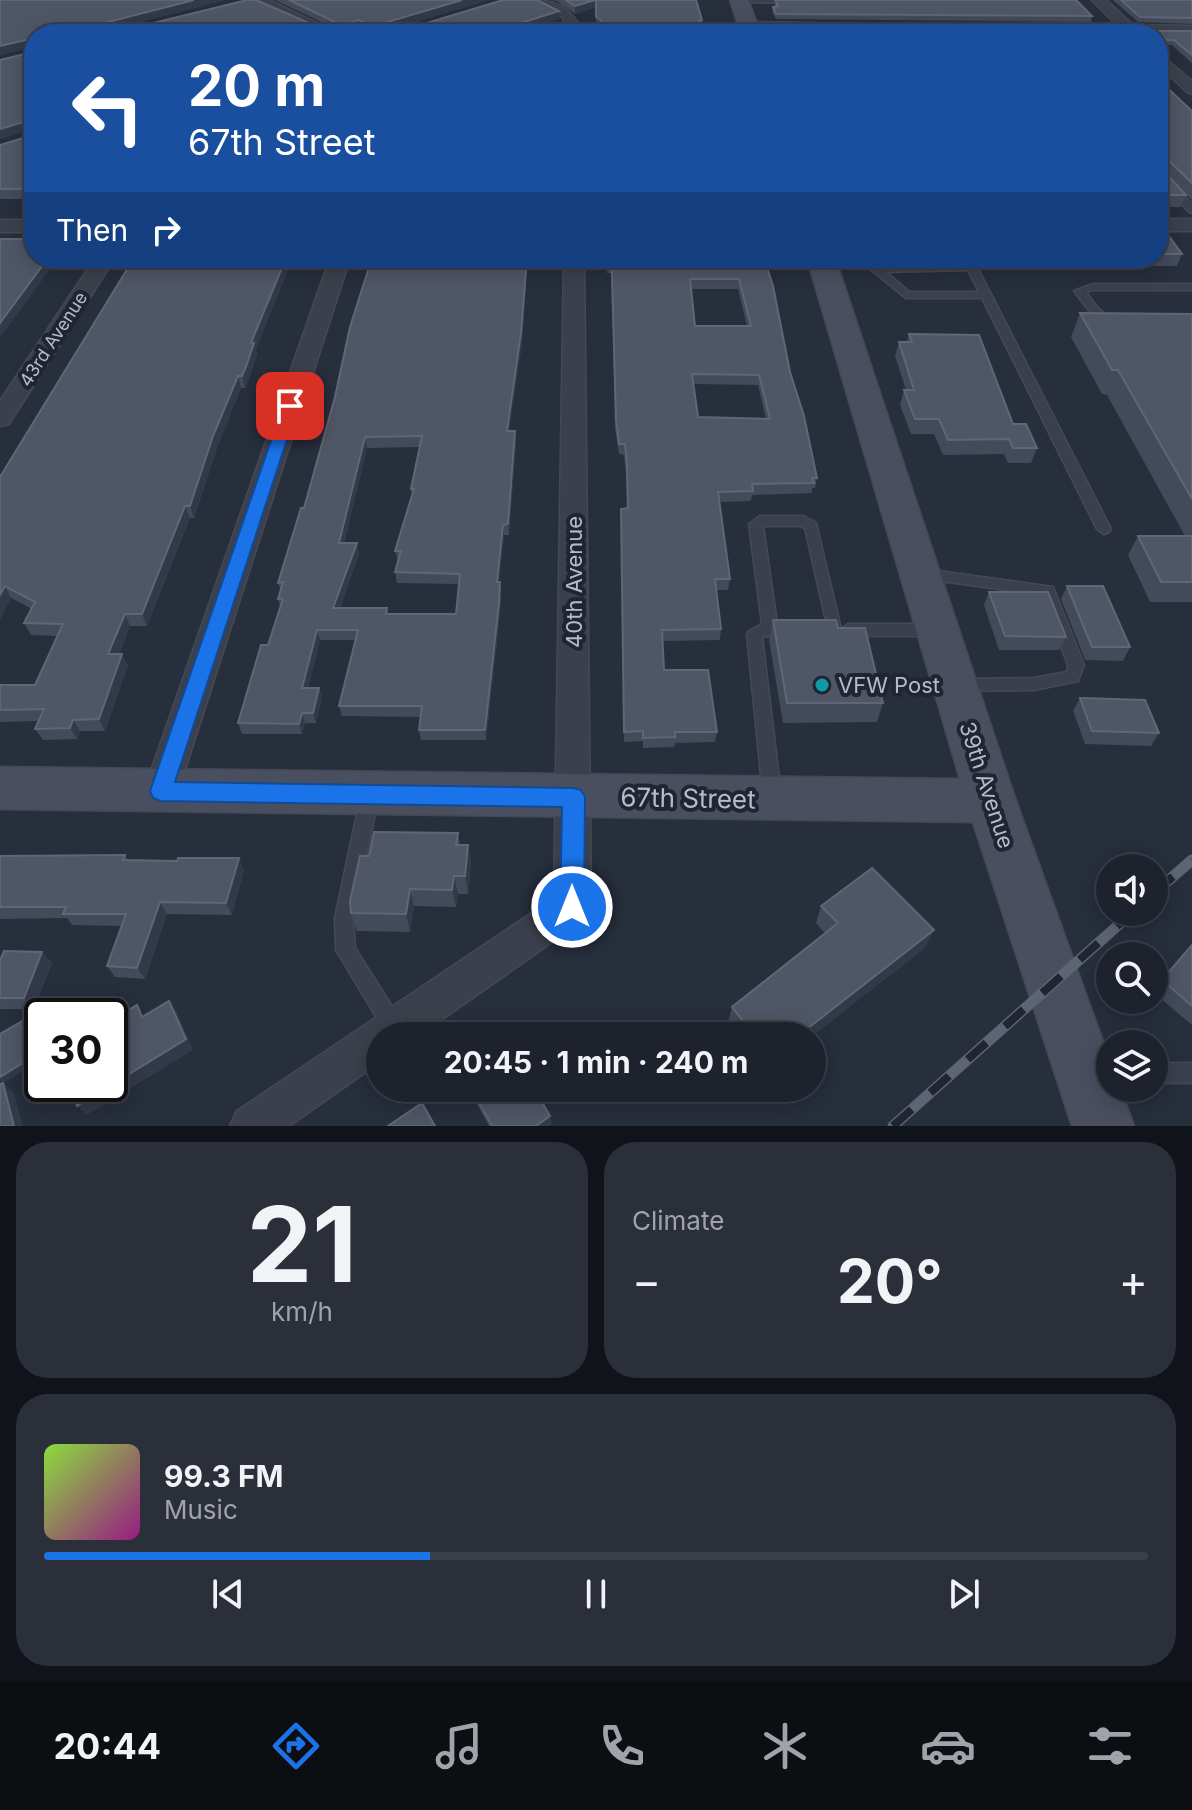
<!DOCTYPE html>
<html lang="en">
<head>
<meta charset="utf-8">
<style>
  :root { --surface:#1d222d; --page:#2a2f39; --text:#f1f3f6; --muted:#a0a4aa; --line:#3b3f49; --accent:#1a73e8 }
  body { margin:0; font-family:Inter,sans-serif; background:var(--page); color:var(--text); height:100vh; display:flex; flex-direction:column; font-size:30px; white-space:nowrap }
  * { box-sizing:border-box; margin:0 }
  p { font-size:26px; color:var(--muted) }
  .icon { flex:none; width:44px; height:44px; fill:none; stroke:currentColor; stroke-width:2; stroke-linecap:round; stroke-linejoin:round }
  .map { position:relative; height:1126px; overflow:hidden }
  .sheet { display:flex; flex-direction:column; gap:16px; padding:16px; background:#101319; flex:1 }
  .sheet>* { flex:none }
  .hud { position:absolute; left:24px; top:24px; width:1144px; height:244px; border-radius:32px; box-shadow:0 4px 20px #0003,0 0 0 2px var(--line); background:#1a4fa0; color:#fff; overflow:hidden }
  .controls { position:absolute; left:1096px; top:854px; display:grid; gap:16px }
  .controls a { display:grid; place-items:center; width:72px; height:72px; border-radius:50%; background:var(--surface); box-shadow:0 4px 20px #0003,0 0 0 2px var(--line); font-size:40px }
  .speed { position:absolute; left:24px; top:998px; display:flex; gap:16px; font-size:40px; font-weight:700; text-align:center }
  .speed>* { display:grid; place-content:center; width:104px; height:104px; border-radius:50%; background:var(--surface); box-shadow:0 4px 20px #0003,0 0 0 2px var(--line); line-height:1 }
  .speed .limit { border:4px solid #111; border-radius:12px; background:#fff; color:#111 }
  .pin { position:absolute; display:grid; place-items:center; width:68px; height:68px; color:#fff; margin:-34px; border-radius:16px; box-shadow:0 4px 12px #0006 }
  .me { position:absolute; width:88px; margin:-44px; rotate:0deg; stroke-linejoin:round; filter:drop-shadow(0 0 6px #0008) }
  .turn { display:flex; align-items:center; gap:28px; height:168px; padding:0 32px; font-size:36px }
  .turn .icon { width:104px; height:104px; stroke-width:2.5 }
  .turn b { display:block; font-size:56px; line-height:68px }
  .then { display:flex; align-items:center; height:76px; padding:0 32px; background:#0003; gap:16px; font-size:30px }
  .big { font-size:60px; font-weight:700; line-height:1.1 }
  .sheet .widget { flex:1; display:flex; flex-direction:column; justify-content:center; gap:12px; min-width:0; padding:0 28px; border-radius:32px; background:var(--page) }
  .sheet .dial { align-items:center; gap:0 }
  .dial b { font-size:104px; line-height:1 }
  .song { display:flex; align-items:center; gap:24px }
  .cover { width:96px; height:96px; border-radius:12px; background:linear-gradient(135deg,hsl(90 70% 55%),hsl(310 70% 35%)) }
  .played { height:8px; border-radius:4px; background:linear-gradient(90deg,var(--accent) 35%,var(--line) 35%) }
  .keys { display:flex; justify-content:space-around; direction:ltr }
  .heat { display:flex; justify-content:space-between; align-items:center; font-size:44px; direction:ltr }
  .sheet .tiles { flex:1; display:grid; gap:16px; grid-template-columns:1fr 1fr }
  .widget:last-child { grid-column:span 2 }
  .trip { position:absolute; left:366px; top:1022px; width:460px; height:80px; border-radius:40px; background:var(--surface); box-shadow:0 4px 20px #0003,0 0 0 2px var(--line); font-weight:700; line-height:80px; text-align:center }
  .dock { display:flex; height:128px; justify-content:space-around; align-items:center; background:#0c0e12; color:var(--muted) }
  .dock .icon { width:56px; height:56px }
  .dock .selected { color:var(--accent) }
  .dock b { font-size:36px; color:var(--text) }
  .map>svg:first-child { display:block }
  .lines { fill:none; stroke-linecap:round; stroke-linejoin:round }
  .lane-casing { stroke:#444955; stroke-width:3 }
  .street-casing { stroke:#444955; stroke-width:3 }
  .secondary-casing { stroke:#444955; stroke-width:3 }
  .lane { fill:#3b404c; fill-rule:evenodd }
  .street { fill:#3b404c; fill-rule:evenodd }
  .secondary { fill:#494f5f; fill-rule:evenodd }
  .rail-casing { stroke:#5d6473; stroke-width:11 }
  .rail { stroke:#202531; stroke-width:8; stroke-dasharray:25; stroke-linecap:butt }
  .wall { fill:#434a5a; fill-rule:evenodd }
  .shaded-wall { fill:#323949 }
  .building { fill:#4f5666; stroke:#606675; stroke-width:2; fill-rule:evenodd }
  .route { fill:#1a73e8; stroke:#114b97; stroke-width:2 }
  .culture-dot { fill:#0f9aa8; stroke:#202531; stroke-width:3 }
  .labels { text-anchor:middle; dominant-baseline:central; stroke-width:8; stroke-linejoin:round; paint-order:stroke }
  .far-street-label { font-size:18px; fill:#b7bbc7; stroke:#202531 }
  .street-label { font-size:22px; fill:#b7bbc7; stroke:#202531 }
  .poi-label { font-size:22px; fill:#b7bbc7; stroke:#202531; text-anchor:start }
  .near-street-label { font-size:26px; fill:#b7bbc7; stroke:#202531 }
</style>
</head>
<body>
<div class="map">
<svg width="1192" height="1126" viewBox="0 0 1192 1126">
  <rect width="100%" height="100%" fill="#272e3c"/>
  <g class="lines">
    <g class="lane-casing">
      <g id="lane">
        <polygon points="737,0 794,0 794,1 791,3 740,2"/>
        <polygon points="1158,168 1192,204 1192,213 1189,212 1158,176"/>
        <path d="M962 258H972L977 267 1111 529 1109 532 1104 534 1097 529 982 298H906L869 268H823L818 265 823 262H871L879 266 965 264ZM968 270 979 292H909L886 272Z"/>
        <path d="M1093 284H1192V290H1093L1086 292C1096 306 1101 312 1114 322L1109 325 1097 321 1074 291Z"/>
        <polygon points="760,516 803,516 816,523 841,629 848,624 935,624 940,626 942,630 940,634 935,636 848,636 841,631 834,636 829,634 805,528 800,526 763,526 777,624 792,626 794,630 792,634 762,637 781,795 778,800 772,802 766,800 763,795 747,635 749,631 762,624 749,524"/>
        <polygon points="924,569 1053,587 1084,665 1078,681 1034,690 959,691 953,689 951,685 953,681 959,679 1034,678 1067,672 1068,665 1042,595 919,578 917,574 919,570"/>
        <polygon points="370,788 376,790 379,795 353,918 355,948 400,1019 403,1026 400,1033 393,1036 386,1033 336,950 335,918 361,795 364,790"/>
        <rect x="1154" y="1063" width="38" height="20"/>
      </g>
    </g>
    <g class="street-casing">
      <g id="street">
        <polygon points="252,0 269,0 340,34 322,34"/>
        <path d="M529 0C559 0 570 8 585 34H571L562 17Z"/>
        <polygon points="1092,0 1106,0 1133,25 1192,26 1192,34 1068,32 1068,26 1073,25 1117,25"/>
        <polygon points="748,22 815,23 822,27 815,31 743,29 743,23"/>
        <polygon points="881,24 1011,25 1018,29 1011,33 876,31 874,28"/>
        <polygon points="1158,53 1192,81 1192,94 1187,92 1158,65"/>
        <rect x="1158" y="219" width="34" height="12"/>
        <rect x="0" y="220" width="34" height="12"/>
        <polygon points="95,258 115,258 9,424 0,426 0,401"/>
        <polygon points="330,258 350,258 178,791 173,801 161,806 149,801 144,791"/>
        <polygon points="564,258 584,258 591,907 585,919 418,1036 380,1036 380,1062 289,1126 230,1126 237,1111 554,898"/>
      </g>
    </g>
    <g class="secondary-casing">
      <g id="secondary">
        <polygon points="730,0 748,0 761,34 741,34"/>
        <polygon points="807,258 835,258 1016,801 1110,1061 1110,1088 1120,1088 1134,1126 1072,1126 973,822 0,809 0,767 960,779"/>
      </g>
    </g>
    <use href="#lane" class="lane"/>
    <use href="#street" class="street"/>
    <use href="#secondary" class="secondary"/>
    <g class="rail-casing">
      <g id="rail">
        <polyline points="1154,893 1192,860"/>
        <polyline points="893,1126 1133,912"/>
      </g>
    </g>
    <use href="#rail" class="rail"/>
  </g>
  <g class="wall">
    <polygon points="0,0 225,0 114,29 323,29 34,34 34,199 0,199 0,145 33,135 33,129 0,139 0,60 33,52 33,47 0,55"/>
    <polygon points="275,0 488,0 396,28 407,29 559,19 529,28 542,34 373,34 360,28 342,32"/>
    <polygon points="550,0 696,0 702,20 702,28 601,28 596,25 596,7 575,14 557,1"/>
    <polygon points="775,0 1092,16 1091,22 776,19 772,12 773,7 775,6"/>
    <polygon points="1113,0 1192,0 1192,24 1138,22"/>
    <polygon points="780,25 785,34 779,34"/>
    <polygon points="974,25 981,34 972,34"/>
    <polygon points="1157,31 1192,31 1192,63 1172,45 1165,45 1158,39 1158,34 1156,34"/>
    <polygon points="1158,79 1192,111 1192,200 1165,172 1186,195 1181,207 1158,207"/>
    <polygon points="1158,221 1182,254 1177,266 1009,265 1006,258 1158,258"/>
    <path d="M525 258 526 281 522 343 509 431H515L516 442 509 535H504L499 582H500L501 593 500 614 486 740H421L419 730 421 717 342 716 339 706 356 640H320L308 688H319L322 698 316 723H305L302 734H242L238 723 268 645 280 606 278 599 281 590 278 583 304 508 335 397ZM420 447 411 489 412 495 395 551 398 561 395 572 397 583 459 584 456 614H388L387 608H340L359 554 344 543 367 448Z"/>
    <path d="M608 258H764L790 372 817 478 815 488H812V493L752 495 751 501 719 502 730 579 728 590H716L721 629 720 640 663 641 664 670 717 732 715 742 675 743 674 747 643 748V741L624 742 621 519 627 508 626 475 624 455 619 454 615 429 612 287 611 273H607ZM691 289H738L747 326H695ZM694 384 758 385 766 419 698 417Z"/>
    <polygon points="1080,313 1192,314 1192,602 1150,602 1128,555 1138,536 1185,536 1107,395 1102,394 1071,337"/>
    <polygon points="909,334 1013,424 1037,448 1031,463 1008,463 1004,454 943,455 934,434 911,434 900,405 904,390 906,390 895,356 899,342 907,342"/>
    <polygon points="256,350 257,354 249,379 245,388 241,388 217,448 194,518 190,518 147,626 130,626 119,654 128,665 105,731 80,731 77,739 43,740 35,729 39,721 0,722 0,685 35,685 58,636 31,635 24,623 32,609 11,598 0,619 0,477"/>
    <polygon points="1067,586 1130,647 1123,661 1085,660 1061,599"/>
    <polygon points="989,592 1066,637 1059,650 999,650 984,605"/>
    <polygon points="773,620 838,628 883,703 877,722 783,723 769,640"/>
    <polygon points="1080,698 1159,733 1151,746 1085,744 1073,711"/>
    <polygon points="458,833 460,845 468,845 471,863 468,894 458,894 456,907 414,906 410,932 357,931 351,913 369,856"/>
    <polygon points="125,855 128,860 244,870 232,915 167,914 145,979 115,977 107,966 122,926 72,925 67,918 0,919 0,856"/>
    <polygon points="821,906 926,947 812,1036 739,1036 728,1023 732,1007 825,933 816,923"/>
    <polygon points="1192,945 1192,1025 1154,993 1154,989"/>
    <polygon points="42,952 52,963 34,1009 0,1009 0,960"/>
    <polygon points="468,1088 534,1088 550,1116 551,1125 489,1126"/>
  </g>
  <g class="shaded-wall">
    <polygon points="194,0 225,0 106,31 102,27 104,23"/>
    <polygon points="462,0 488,0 385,31 382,27 384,23"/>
    <polygon points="596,0 596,7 575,14 575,6"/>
    <polygon points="559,11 559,19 519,32 518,24"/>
    <polygon points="359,20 360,28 342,32 341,25"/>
    <polygon points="323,29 324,34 304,34"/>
    <polygon points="30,39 33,47 0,55 0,46"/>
    <polygon points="30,120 33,129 0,139 0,129"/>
    <polygon points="48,258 58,258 0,338 0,323"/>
    <polygon points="286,258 293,258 256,350 257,354 249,379 245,388 242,376 251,343"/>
    <polygon points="526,271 526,281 522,343 508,441 507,431"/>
    <polygon points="238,376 241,388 217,448 194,518 190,506 213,436"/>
    <polygon points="515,431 516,442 509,535 508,524"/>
    <polygon points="365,437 367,448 341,553 339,543"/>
    <polygon points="185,506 190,518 147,626 142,614"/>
    <polygon points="503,525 504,535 498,593 497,582"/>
    <polygon points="357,543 359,554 336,618 333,608"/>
    <polygon points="500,582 501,593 500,614 486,740 485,730"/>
    <polygon points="5,586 11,598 0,619 0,595"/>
    <polygon points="125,614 130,626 114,665 108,654"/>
    <polygon points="317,630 320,640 306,698 302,688"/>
    <polygon points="122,654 128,665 105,731 99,719"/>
    <polygon points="319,688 322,698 316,723 313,713"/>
    <polygon points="302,713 305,723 302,734 299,724"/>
    <polygon points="73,720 80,731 77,739 70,728"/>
    <polygon points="468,845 471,863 468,894 465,876"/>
    <polygon points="239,858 244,870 232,915 226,903"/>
    <polygon points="454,876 458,894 456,907 452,890"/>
    <polygon points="410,889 414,906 410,932 406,914"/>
    <polygon points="160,902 167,914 145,979 137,968"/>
    <polygon points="934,930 926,947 812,1036 798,1036"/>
    <polygon points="42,952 52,963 34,1009 24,998"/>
    <polygon points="169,1001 177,1012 193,1050 87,1115 77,1106"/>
    <polygon points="26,1019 31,1025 42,1060 3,1083 14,1093 23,1126 14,1126 3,1083 0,1081 0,1077"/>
    <polygon points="550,1116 550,1126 536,1126"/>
  </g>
  <g class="building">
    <polygon points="0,0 194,0 104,23 102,27 105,29 129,29 247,0 256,0 323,29 304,34 34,34 34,42 30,39 0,46"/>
    <polygon points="289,0 462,0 384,23 382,27 407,29 503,0 537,0 559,11 518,24 542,34 389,34 359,20 341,25"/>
    <polygon points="566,0 595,0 575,6"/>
    <polygon points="596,0 696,0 702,20 699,20 704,34 602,34 601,20 596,17"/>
    <polygon points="775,0 1076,0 1092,16 776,14 773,7 778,6"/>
    <polygon points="1121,0 1192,0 1192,18 1140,17"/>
    <polygon points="780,25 916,25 922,34 785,34"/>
    <polygon points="974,25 1108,26 1115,34 981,34"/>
    <polygon points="1157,31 1192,31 1192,55 1174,40 1167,40"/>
    <polygon points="34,44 34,189 0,189 0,145 33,135 34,123 30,120 0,129 0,60 33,52"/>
    <polygon points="1158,79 1192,111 1192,183 1162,154 1159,157 1160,167 1186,195 1158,195"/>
    <polygon points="1158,221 1182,254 1158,254"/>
    <polygon points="34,237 34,258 48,258 0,323 0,239 33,239"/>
    <polygon points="134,258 286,258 251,343 254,343 246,367 242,376 238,376 213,436 190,506 185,506 142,614 125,614 108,654 122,654 99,719 73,720 70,728 35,729 44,709 0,710 0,685 35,685 63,624 24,623 35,602 5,586 0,595 0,477"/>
    <path d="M372 258H525L526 271 521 333 507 431H515L508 524 503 525 497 582H500L499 603 485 730H419L422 706H339L358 630H317L302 688H319L313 713H302L299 724 238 723 261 645H268L283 599H278L283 582 278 583 301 508H304L335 397 350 327ZM422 436 411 489H414L395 551H401L395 572 460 574 456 614H386L387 608H333L357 543H339L365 437Z"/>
    <path d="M608 258H764L773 286 790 372 804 416 817 478H812L814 483 752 484 753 491 718 492 730 579H715L721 629 662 630 664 670H708L717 732H675V737L643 738V731L624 732 621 509 628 508 627 465 625 444H619L616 419 612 277 611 263H607ZM690 279H739L751 326H695ZM692 374 759 375 770 419 698 417Z"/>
    <polygon points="1080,313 1192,314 1192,499 1118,370 1112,370"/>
    <polygon points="909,334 979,335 1013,424 1026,424 1037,448 1013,448 1009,439 948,440 939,419 915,419 904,390 914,390 899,342 912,342"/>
    <polygon points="1138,536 1192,536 1192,582 1161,582"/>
    <polygon points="1067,586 1103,586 1130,647 1092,647"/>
    <polygon points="989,592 1048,592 1066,637 1005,636"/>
    <polygon points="773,620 836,620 838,628 865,628 883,703 787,703"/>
    <polygon points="1080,698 1145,700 1159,733 1092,731"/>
    <polygon points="374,832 458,833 456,845 468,845 465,876 454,876 452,890 410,889 406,914 351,913 350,901 360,856 369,856"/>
    <polygon points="125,855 123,860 177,861 178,858 239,858 226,903 160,902 137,968 107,966 126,914 63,914 66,907 0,907 0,856"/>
    <polygon points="872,868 934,930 798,1036 755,1036 732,1007 838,923 821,906"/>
    <polygon points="1192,945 1192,1006 1162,980"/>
    <polygon points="4,951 42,952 24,998 0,998 0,960"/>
    <polygon points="169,1001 186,1039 77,1106 70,1084 110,1084 110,1021 137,1005 142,1017"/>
    <polygon points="26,1019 37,1054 0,1077 0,1034"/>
    <polygon points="3,1083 14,1126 0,1126 0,1084"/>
    <polygon points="471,1088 534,1088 550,1116 536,1126 492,1126"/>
    <polygon points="422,1103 435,1126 388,1126"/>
  </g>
  <polygon class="route" points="290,402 298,406 175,782 573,788 581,790 585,797 584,907 581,915 572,918 564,915 560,907 562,807 161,801 153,798 150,791 283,406"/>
  <circle class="culture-dot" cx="822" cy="685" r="8"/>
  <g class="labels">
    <g class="far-street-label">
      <text transform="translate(53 339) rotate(-57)">43rd Avenue</text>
    </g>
    <g class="street-label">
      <text transform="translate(574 582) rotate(-90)">40th Avenue</text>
      <text transform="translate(987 785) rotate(72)">39th Avenue</text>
    </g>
    <g class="poi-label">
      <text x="838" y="685">VFW Post</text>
    </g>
    <g class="near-street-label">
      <text transform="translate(688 798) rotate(1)">67th Street</text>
    </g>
  </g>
</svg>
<div class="controls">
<a><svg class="icon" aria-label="sound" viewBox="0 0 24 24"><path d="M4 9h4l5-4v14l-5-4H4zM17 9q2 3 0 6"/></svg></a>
<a><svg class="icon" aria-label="search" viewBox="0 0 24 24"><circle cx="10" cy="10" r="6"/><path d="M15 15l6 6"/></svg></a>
<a><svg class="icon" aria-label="layers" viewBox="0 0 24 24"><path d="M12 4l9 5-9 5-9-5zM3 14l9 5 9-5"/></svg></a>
</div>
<div class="speed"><div class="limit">30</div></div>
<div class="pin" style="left:290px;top:406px;background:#d93025"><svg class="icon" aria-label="arrive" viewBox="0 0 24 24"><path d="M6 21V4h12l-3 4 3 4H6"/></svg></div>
<svg class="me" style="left:572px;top:907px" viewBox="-20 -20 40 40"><circle r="17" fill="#1a73e8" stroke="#fff" stroke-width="3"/><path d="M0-11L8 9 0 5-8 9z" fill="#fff"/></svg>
<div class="trip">20:45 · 1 min · 240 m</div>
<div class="hud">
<div class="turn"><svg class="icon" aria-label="left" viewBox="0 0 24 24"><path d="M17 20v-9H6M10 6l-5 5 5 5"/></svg><div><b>20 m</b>67th Street</div></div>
<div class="then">Then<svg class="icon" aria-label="right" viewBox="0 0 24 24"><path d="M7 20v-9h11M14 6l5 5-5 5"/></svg></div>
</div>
</div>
<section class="sheet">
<div class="tiles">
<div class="widget dial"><b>21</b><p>km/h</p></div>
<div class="widget"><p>Climate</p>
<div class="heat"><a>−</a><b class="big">20°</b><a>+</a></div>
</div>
<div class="widget">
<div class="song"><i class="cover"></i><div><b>99.3 FM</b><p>Music</p></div></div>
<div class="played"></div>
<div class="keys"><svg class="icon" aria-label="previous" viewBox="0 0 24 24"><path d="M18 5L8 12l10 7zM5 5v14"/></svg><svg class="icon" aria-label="pause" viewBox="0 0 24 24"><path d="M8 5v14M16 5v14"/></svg><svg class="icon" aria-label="next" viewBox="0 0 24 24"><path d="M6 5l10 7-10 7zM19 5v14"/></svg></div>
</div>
</div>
</section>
<nav class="dock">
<b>20:44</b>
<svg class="icon selected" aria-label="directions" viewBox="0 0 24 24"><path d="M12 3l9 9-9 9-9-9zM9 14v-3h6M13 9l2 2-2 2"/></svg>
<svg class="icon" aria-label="music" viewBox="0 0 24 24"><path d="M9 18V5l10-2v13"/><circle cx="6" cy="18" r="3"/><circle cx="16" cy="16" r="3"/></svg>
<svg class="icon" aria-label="phone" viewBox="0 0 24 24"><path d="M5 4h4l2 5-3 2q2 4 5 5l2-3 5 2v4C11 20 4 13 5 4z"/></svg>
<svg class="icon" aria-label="climate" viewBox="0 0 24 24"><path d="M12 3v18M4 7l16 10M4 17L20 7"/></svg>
<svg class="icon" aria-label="car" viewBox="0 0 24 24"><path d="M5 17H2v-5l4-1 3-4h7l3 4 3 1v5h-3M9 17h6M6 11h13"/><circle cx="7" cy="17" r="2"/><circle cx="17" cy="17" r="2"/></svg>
<svg class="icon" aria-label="filters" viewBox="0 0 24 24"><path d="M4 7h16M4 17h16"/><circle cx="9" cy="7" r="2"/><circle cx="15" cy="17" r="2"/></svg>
</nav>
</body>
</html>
